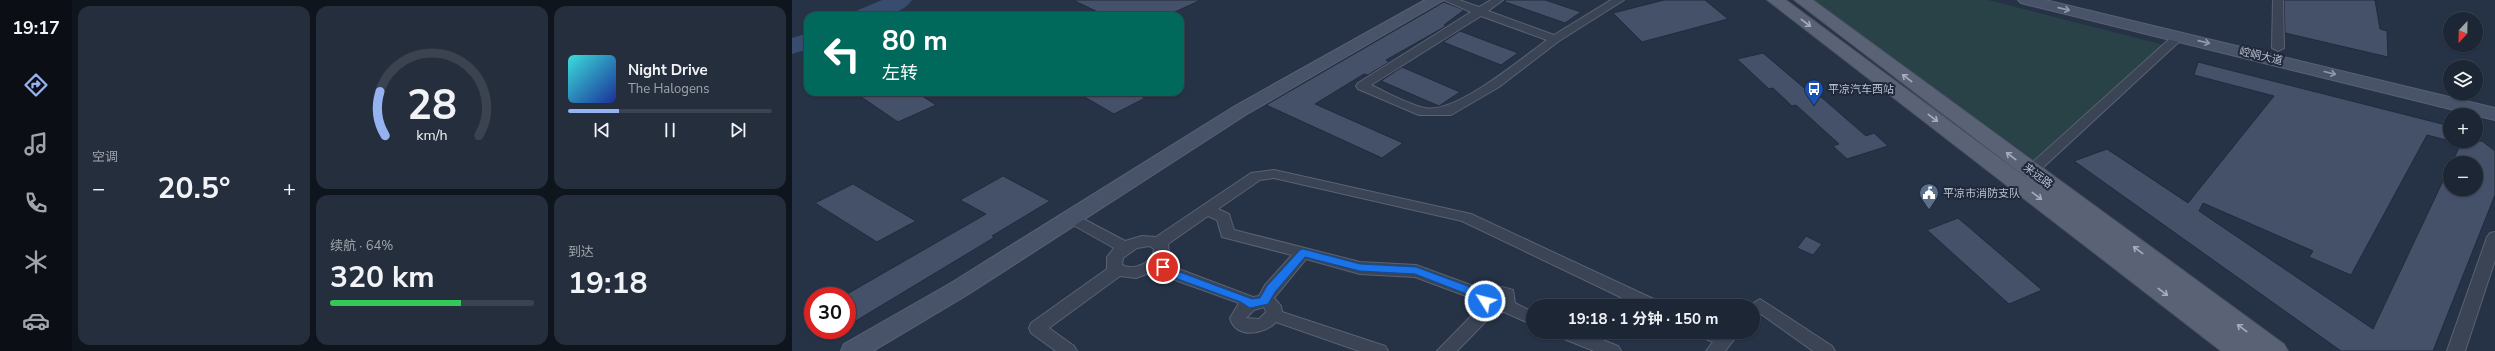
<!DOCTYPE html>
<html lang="zh">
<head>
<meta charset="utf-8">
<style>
  :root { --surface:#1c2634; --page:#252e3c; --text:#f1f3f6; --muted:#a0a5ac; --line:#3a434f; --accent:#95b2f1 }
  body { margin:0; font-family:"Nunito Sans","Noto Sans SC",sans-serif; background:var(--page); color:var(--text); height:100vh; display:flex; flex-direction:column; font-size:15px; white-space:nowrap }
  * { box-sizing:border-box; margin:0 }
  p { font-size:13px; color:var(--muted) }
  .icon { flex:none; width:22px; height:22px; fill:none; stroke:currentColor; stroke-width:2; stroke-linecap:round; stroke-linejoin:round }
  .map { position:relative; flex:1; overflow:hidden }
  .side { display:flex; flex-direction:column; gap:6px; padding:6px; background:#0f151d; width:720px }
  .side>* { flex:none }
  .top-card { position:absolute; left:12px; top:12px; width:380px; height:84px; border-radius:12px; box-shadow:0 1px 3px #0004,0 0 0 1px var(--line); background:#00695c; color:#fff; overflow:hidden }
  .needle { width:26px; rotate:202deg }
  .controls { position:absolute; left:1651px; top:12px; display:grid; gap:8px }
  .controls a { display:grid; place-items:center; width:40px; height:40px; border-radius:50%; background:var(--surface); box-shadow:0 1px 3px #0004,0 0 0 1px var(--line); font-size:20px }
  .speed { position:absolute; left:12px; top:287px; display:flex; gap:8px; font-size:20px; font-weight:700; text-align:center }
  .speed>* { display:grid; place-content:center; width:52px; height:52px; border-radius:50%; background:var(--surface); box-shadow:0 1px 3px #0004,0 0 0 1px var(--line); line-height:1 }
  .speed .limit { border:6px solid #d22; background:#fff; color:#111 }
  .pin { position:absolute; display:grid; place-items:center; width:34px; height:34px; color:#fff; margin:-17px; border:2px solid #fff; border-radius:50%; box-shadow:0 1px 4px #0007 }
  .me { position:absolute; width:44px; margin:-22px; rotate:306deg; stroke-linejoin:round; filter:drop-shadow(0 0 3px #0008) }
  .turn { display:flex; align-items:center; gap:14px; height:84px; padding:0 12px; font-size:18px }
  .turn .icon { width:52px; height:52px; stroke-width:2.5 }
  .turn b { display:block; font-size:28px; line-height:34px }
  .big { font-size:30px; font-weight:700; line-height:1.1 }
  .side .tile { flex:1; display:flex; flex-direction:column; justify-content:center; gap:6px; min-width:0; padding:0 14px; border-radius:12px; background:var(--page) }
  .side .dial { align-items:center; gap:0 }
  .dial svg { height:104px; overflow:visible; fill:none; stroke:var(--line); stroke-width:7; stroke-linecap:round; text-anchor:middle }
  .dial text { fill:var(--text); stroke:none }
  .song { display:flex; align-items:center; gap:12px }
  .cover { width:48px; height:48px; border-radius:6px; background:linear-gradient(135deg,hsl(180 70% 55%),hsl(230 70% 35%)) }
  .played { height:4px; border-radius:2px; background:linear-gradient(90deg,var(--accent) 25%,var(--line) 25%) }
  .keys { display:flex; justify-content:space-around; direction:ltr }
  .heat { display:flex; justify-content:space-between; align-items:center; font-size:22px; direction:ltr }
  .charge { height:6px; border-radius:3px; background:linear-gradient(90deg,#34c759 64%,var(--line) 0) }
  .side .tiles { flex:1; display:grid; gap:6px; grid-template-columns:repeat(3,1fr) }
  .tile:first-child { grid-row:span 2 }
  .trip { position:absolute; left:734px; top:299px; width:234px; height:40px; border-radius:20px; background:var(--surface); box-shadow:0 1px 3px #0004,0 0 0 1px var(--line); font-weight:700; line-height:40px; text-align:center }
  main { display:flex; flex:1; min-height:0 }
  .dock { display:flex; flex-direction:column; width:72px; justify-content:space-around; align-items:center; background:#0b0f15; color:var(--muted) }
  .dock .icon { width:28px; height:28px }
  .dock .on { color:var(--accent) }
  .dock b { font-size:18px; color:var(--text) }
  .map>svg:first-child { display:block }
  .green { fill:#284247 }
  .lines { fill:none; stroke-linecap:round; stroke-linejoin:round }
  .river { fill:#384c6e; fill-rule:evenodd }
  .building { fill:#445168; stroke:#212b3d }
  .street-casing { stroke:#596272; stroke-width:2 }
  .secondary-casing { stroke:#596272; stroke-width:2 }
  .primary-casing { stroke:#444d5e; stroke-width:2 }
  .street { fill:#3a4455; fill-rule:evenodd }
  .secondary { fill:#485369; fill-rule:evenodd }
  .primary { fill:#596375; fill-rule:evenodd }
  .oneway { stroke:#919aab }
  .oneway2 { stroke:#a5adbc }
  .route { fill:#1a73e8; stroke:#114b97 }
  .labels { text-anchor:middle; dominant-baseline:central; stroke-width:4; stroke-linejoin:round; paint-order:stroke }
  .street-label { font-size:11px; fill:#b8c0ce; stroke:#1f293b }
  .poi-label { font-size:11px; fill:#b8c0ce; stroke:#1f293b; text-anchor:start }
</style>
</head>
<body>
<main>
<nav class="dock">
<b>19:17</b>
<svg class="icon on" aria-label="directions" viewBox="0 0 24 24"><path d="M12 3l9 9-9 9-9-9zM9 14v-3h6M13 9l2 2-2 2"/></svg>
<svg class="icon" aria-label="music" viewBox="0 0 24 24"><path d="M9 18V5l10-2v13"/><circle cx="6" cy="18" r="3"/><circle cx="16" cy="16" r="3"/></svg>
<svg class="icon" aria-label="phone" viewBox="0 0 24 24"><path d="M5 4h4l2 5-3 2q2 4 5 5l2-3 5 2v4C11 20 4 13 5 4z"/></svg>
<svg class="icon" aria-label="climate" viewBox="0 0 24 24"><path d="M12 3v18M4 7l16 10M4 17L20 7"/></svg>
<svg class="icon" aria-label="car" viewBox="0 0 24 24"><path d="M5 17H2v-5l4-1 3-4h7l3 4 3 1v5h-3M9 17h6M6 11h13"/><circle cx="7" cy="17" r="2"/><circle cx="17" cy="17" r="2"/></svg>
</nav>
<section class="side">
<div class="tiles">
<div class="tile"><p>空调</p>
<div class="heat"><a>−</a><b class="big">20.5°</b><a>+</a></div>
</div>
<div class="tile dial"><svg viewBox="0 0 100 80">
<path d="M14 69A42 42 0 1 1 86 69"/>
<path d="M14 69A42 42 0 0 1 10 35" stroke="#95b2f1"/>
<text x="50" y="56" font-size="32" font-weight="700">28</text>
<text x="50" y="72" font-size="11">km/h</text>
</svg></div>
<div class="tile">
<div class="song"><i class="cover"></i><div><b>Night Drive</b><p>The Halogens</p></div></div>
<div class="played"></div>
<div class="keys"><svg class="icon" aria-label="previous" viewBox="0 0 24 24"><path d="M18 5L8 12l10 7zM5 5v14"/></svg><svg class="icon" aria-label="pause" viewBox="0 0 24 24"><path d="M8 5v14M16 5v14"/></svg><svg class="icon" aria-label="next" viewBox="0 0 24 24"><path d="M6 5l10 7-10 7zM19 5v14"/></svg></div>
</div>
<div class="tile"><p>续航 · 64%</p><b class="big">320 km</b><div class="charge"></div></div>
<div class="tile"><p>到达</p><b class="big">19:18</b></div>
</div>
</section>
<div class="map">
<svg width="1703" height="351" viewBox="0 0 1703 351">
  <rect width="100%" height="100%" fill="#263246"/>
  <polygon class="green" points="1021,0 1196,0 1376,46 1242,160"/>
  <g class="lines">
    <g class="river">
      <path d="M90 0H120C108 18 80 16 61 16L64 11Z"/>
      <polygon points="16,33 16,49 0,54 0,38"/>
    </g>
  </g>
  <g class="building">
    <polygon points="281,0 409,0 374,16 314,16"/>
    <polygon points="713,0 753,0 789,12 773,23 713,2"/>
    <polygon points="872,0 913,0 936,19 850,42 821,13"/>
    <polygon points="1492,0 1583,0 1588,29 1595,31 1596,57 1493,33"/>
    <polygon points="652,2 672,10 652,25 654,26 594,60 597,62 576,75 572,74 523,104 611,143 590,158 474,105"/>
    <polygon points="668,31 726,53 709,65 651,42"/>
    <polygon points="971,53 1024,98 1029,97 1074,136 1082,133 1096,146 1055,159 1041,146 1047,144 1004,105 1000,106 981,88 977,89 945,59"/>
    <polygon points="1406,62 1658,126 1658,141 1635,135 1559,275 1517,257 1521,251 1411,203 1407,211 1581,329 1658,166 1658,189 1684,189 1684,163 1660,163 1670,141 1690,141 1703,151 1703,195 1641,351 1549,351 1282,161 1315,149 1396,203 1482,96 1402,75"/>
    <polygon points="610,67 668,92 647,106 589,81"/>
    <polygon points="62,92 124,92 144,105 106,122"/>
    <polygon points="284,92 341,92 353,98 322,114"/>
    <polygon points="211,176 258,201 200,236 203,237 62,322 55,318 55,294 194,214 168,200"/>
    <polygon points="61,184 124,221 85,242 23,203"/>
    <polygon points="1166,218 1250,290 1217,304 1135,230"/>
    <polygon points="1014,236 1030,244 1021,255 1005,248"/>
  </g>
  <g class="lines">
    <g class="street-casing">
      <g id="street">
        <path d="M652 0H667L687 7 699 0H711L696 11 762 35 819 0H832L767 41 707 87 659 115H627L566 89 564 86 566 83 679 12ZM689 16 755 40C730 58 663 115 633 108 615 104 596 93 579 85Z"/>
        <polygon points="1481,0 1491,0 1492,48 1486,51 1480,48"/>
        <polygon points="1387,33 1391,34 1391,38 1232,185 1222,185 1220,182 1222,179 1383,34"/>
        <path d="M482 170 679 214 868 302 870 306H847L670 221 482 178 468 180 426 209 437 214 442 230 568 262 624 265 692 290C704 285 709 286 721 290L723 303 741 312V325L712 312 702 313 665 351H645L688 307 685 300 623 277 568 274 514 259 482 298 489 306 490 312 593 346 596 351H567L484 322C472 335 443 339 438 318L447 303 372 276 365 270 344 278 328 276 257 328 282 346 285 351H264L239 333 237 328 239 323 315 269V257L322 248 274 221 272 218 274 215H284L333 241 350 236 364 237 459 173ZM416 216 425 220 430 237 500 255 473 285 467 296 461 297 384 268 373 261 377 254 376 244ZM358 246 362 249C361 263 342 271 330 265L331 258 345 248ZM707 297 705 301 701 300ZM472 307 474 312 467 319 454 318 462 310Z"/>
        <polygon points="1703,232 1703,260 1673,351 1655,351 1695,237 1698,233"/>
        <polygon points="968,299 1040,346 1043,351 1021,351 969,314 961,318 961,306 957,306"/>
        <polygon points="765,332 790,332 826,346 829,351 802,351 767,337"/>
        <polygon points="907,332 948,332 933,351 914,351 921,342 909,337"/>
      </g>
    </g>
    <g class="secondary-casing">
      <g id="secondary">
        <polygon points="633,0 652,0 455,114 175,295 81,351 49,351 52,344 159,283 443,106"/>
        <polygon points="1226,0 1253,0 1703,108 1703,120 1229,3"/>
      </g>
    </g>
    <g class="primary-casing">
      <polygon id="primary" points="975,0 994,0 1240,182 1002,0 1021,0 1492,344 1496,351 1429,351"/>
    </g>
    <use href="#street" class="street"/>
    <use href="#secondary" class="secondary"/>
    <use href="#primary" class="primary"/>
  </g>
  <defs><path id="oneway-shaft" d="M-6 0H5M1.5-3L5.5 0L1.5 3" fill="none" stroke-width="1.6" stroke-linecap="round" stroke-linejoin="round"/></defs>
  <g class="oneway">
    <use href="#oneway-shaft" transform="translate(1272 9) rotate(13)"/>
    <use href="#oneway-shaft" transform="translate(1412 42) rotate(13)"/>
    <use href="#oneway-shaft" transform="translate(1538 73) rotate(14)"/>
  </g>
  <g class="oneway2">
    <use href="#oneway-shaft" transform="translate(1014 23) rotate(37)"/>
    <use href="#oneway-shaft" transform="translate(1115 78) rotate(-143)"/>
    <use href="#oneway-shaft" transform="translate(1141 118) rotate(37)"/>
    <use href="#oneway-shaft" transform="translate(1219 156) rotate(-143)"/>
    <use href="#oneway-shaft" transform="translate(1245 196) rotate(37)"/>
    <use href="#oneway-shaft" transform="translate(1346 250) rotate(-143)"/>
    <use href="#oneway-shaft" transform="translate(1371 292) rotate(37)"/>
    <use href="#oneway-shaft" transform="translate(1450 328) rotate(-143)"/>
  </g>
  <polygon class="route" points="511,249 568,264 624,267 697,294 698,301 693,305 689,304 688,299 623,274 568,271 513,257 483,292 476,304 458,308 449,302 375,275 366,267 368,265 375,265 382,270 460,299 468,298 475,286 508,250"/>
  <defs>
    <g id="bus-pin" transform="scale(1)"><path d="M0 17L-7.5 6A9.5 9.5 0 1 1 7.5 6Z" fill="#1a4fb4" stroke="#1f293b"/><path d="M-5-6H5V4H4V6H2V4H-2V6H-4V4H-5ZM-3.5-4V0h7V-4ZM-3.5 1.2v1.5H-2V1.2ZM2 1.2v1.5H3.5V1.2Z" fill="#fff"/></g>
    <g id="civic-pin" transform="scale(1)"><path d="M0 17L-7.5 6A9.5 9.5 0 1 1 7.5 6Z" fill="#5c6f8a" stroke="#1f293b"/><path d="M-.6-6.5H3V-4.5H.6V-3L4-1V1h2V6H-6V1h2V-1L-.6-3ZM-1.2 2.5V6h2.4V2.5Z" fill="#fff"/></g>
  </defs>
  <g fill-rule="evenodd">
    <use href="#bus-pin" x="1022" y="89"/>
    <use href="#civic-pin" x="1137" y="193"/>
  </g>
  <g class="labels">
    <g class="street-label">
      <text transform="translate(1469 56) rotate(13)">崆峒大道</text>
      <text transform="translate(1246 176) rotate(37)">来远路</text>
    </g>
    <g class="poi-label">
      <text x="1036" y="89">平凉汽车西站</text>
      <text x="1151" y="193">平凉市消防支队</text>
    </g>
  </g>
</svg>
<div class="controls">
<a><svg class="needle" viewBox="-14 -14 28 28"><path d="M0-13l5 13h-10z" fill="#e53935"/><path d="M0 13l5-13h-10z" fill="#a0a5ac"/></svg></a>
<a><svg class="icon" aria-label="layers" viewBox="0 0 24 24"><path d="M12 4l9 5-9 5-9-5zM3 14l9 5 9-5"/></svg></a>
<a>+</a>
<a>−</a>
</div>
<div class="speed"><div class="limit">30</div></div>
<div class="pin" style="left:371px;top:267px;background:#d93025"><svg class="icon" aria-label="arrive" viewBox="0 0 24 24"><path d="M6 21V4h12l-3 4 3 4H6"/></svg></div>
<svg class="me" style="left:693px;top:301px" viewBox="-20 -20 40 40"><circle r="17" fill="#1a73e8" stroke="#fff" stroke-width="3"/><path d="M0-11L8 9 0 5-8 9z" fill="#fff"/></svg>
<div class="trip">19:18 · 1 分钟 · 150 m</div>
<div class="top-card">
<div class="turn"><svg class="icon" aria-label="left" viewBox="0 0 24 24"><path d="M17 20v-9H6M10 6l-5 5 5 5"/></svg><div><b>80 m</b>左转</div></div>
</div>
</div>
</main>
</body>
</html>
